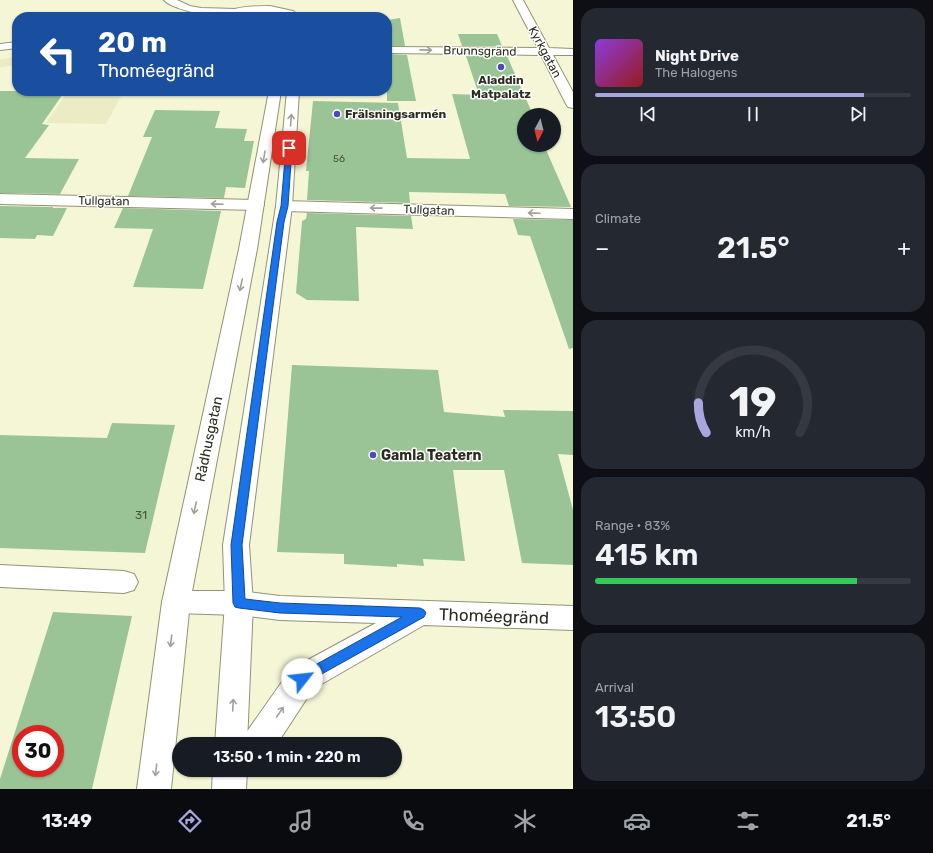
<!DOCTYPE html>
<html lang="en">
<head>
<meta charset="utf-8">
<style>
  :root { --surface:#171b24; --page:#242831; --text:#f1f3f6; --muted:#9ea1a6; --line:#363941; --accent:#a8a6dd }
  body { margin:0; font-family:Rubik,sans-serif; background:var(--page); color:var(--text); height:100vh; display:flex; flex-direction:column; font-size:15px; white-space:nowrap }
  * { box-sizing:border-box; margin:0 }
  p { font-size:13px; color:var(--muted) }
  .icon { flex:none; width:22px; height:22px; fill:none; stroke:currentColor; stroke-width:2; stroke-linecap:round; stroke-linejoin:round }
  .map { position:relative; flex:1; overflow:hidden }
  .details { display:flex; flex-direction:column; gap:8px; padding:8px; background:#0d0f14; width:360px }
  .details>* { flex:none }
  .top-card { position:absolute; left:12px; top:12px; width:380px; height:84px; border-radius:16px; box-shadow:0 1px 3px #0004; background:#1a4fa0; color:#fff; overflow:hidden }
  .needle { width:26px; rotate:187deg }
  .controls { position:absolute; left:517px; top:108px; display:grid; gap:8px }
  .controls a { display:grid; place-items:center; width:44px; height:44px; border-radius:50%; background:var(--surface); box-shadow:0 1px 3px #0004; font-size:20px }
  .speed { position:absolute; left:12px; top:725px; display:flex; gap:8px; font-size:20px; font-weight:700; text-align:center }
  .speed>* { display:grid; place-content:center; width:52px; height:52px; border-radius:50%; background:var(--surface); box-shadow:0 1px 3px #0004; line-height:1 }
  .speed .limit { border:6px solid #d22; background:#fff; color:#111 }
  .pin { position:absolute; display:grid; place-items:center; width:34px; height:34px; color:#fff; margin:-17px; border-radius:8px; box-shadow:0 2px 6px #0006 }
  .me { position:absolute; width:44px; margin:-22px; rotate:61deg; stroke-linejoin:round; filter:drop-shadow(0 0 3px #0008) }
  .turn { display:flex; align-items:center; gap:14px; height:84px; padding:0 20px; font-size:18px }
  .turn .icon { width:52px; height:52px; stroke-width:2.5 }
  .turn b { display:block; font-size:28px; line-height:34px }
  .big { font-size:30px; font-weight:600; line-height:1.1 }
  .details .tile { flex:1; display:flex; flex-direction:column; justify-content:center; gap:6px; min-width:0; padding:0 14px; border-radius:16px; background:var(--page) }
  .details .dial { align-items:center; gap:0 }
  .dial svg { height:104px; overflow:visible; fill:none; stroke:var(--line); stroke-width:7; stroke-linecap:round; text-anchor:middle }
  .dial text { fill:var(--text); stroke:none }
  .song { display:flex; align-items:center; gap:12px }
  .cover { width:48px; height:48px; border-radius:6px; background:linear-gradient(135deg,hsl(270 70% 55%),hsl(0 70% 35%)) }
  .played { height:4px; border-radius:2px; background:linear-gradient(90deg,var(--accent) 85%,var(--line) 85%) }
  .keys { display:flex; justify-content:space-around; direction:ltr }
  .heat { display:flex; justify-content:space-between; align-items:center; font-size:22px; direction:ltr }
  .charge { height:6px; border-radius:3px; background:linear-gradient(90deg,#34c759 83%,var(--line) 0) }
  .trip { position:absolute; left:172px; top:737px; width:230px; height:40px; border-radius:20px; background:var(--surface); box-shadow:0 1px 3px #0004; font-weight:600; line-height:40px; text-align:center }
  .dock { display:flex; height:64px; justify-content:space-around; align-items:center; background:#090b0e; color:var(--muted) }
  .dock .icon { width:28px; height:28px }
  .dock .current { color:var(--accent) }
  .dock b { font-size:18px; color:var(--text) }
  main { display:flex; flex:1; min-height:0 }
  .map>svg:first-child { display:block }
  .built { fill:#ebebc4 }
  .building { fill:#9ac496; fill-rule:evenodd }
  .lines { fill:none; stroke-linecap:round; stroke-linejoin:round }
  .minor-casing { stroke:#929376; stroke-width:2 }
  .secondary-casing { stroke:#929376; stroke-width:2 }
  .minor { fill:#fff; fill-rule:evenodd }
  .secondary { fill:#fff; fill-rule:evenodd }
  .oneway { stroke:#a0a09b }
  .route { fill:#1a73e8; stroke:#114b97 }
  .poi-dot { fill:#4f49bf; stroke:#fff; stroke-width:1.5 }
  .labels { text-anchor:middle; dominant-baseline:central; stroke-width:3; stroke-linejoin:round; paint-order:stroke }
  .far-number-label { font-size:10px; fill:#48533e }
  .far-street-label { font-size:12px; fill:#2c2d21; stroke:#fff }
  .far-poi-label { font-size:12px; font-weight:bold; fill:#2c2d21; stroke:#fff }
  .number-label { font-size:12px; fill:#48533e }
  .street-label { font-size:14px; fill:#2c2d21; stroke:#fff }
  .poi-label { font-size:14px; font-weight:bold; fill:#2c2d21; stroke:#fff; text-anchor:start }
  .near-street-label { font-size:17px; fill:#2c2d21; stroke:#fff }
</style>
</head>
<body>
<main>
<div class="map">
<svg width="573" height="789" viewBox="0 0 573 789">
  <rect width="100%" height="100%" fill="#f5f6d6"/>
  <g class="built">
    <polygon points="17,57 17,65 0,67 0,59"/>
    <polygon points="68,91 124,91 106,124 46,123"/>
  </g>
  <g class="building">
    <polygon points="400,18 405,46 387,46 387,20"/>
    <polygon points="458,34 497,34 502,46 462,46"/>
    <polygon points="387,54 407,55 416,101 387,101"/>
    <polygon points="466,56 507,56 533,115 524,115 524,145 544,145 571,207 509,206 505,194 409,192 410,203 307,200 309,171 306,171 313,101 398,103 407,158 470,159 452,94 479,95"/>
    <polygon points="0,91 65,91 42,124 49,125 25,158 79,159 60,194 0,193"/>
    <polygon points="155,110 220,111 215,128 247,129 244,141 254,141 245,188 226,187 224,198 128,196 152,137 143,137"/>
    <polygon points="0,206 53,207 53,208 67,208 53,236 37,235 35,239 0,238"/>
    <polygon points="123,208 221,211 203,289 133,287 153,229 114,228"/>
    <polygon points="307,213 411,216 413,229 356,227 359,301 307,300 296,293 302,221 306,219"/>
    <polygon points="513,219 573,220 573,348 569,349 530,236 518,235"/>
    <polygon points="292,365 438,370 444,412 505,417 503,410 573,411 573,455 558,454 573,510 573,565 522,563 504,470 453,470 465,561 423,559 424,566 397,564 397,567 344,564 344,554 277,552"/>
    <polygon points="112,423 175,425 145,553 0,548 0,435 107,438"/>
    <path d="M53 612 132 616 92 789H0V779ZM21 734H55V768H21Z"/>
  </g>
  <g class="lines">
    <g class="minor-casing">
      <g id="minor">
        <path d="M164 0H177L190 6 201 8 236 9 241 12C232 23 173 11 164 0Z"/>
        <polygon points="513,0 523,0 549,48 573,49 573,55 553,55 573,92 573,108 568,107 566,104 541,55 387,53 387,47 538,48"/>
        <polygon points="0,194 256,200 262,202 264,205 262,208 256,210 0,204"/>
        <polygon points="284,201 573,209 573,219 284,211 278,209 276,206 278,203"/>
        <polygon points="0,565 124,571 134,574 138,582 134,590 124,593 0,587"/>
        <polygon points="176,591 239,591 280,596 573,606 573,630 424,625 313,689 277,744 242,744 246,733 291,669 376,623 280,620 239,615 176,613 166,610 162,602 166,594"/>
      </g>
    </g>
    <g class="secondary-casing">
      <g id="secondary">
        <path d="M270 6 293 11 301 17C287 17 274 12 260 12 246 12 233 17 219 17 228 6 257 6 270 6Z"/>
        <polygon points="17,42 17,48 0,50 0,44"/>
        <polygon points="269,91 281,91 257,249 190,602 171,789 137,789 162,602 239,249"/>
        <polygon points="287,91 299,91 292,206 249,545 253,603 247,744 215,744 225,603 223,545 276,206"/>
        <polygon points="213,770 247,770 246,789 212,789"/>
      </g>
    </g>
    <use href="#minor" class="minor"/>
    <use href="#secondary" class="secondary"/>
  </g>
  <defs><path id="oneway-shaft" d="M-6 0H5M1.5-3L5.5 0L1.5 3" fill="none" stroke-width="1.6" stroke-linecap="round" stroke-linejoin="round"/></defs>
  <g class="oneway">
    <use href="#oneway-shaft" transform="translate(426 50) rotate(1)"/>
    <use href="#oneway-shaft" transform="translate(291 120) rotate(-86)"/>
    <use href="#oneway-shaft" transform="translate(264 157) rotate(99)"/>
    <use href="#oneway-shaft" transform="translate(217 204) rotate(-178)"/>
    <use href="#oneway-shaft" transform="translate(376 208) rotate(-179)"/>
    <use href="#oneway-shaft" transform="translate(534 213) rotate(-178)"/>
    <use href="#oneway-shaft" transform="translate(241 285) rotate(102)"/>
    <use href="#oneway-shaft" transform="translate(195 508) rotate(102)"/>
    <use href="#oneway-shaft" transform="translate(171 641) rotate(97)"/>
    <use href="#oneway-shaft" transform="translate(233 705) rotate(-87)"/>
    <use href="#oneway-shaft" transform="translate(280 712) rotate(-56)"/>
    <use href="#oneway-shaft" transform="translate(156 770) rotate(97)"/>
  </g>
  <polygon class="route" points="286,147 292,148 288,206 284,222 242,545 245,599 280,603 420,608 424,610 426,613 424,617 302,685 297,683 295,679 297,675 402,617 280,613 239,608 235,607 233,603 231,545 277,222 281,206"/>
  <g class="poi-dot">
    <circle cx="501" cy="67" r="4"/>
    <circle cx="337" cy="114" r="4"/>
    <circle cx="373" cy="455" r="4"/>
  </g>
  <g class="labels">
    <g class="far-number-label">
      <text x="339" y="159">56</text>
    </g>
    <g class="far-street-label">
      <text transform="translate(480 51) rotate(1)">Brunnsgränd</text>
      <text transform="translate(545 52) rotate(62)">Kyrkgatan</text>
      <text transform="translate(104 201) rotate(1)">Tullgatan</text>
      <text transform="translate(429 210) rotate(2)">Tullgatan</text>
    </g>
    <g class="far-poi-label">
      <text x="501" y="80">Aladdin<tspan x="501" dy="14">Matpalatz</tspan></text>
      <text x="345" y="114" text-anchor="start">Frälsningsarmén</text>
    </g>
    <g class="number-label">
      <text x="141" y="515">31</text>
    </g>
    <g class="street-label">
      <text transform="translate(209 439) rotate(-78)">Rådhusgatan</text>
    </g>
    <g class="poi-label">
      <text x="381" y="455">Gamla Teatern</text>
    </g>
    <g class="near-street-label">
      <text transform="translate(494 616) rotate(2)">Thoméegränd</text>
    </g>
  </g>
</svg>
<div class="controls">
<a><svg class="needle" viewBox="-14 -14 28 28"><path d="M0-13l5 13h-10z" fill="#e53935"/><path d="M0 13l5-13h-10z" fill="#9ea1a6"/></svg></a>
</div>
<div class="speed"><div class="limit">30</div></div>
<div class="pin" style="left:289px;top:148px;background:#d93025"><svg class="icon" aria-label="arrive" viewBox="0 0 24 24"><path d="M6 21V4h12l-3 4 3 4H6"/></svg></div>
<svg class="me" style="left:302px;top:679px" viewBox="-20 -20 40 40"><circle r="19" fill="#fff"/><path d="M0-13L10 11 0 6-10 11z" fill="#1a73e8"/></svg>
<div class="trip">13:50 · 1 min · 220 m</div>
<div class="top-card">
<div class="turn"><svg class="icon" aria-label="left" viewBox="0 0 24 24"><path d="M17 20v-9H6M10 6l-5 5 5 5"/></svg><div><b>20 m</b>Thoméegränd</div></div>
</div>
</div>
<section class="details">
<div class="tile">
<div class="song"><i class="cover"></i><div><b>Night Drive</b><p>The Halogens</p></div></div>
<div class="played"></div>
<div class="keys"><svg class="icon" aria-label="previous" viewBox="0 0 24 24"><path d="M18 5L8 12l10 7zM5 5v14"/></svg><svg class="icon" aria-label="pause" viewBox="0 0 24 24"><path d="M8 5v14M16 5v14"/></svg><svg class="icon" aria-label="next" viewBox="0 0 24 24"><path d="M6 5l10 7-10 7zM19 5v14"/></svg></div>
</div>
<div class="tile"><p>Climate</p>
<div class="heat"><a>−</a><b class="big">21.5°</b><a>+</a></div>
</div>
<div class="tile dial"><svg viewBox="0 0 100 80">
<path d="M14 69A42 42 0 1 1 86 69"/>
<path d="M14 69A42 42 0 0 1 8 46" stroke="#a8a6dd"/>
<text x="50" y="56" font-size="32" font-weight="700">19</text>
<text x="50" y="72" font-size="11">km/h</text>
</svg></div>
<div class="tile"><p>Range · 83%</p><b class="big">415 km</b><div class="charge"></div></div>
<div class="tile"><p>Arrival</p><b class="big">13:50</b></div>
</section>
</main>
<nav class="dock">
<b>13:49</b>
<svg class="icon current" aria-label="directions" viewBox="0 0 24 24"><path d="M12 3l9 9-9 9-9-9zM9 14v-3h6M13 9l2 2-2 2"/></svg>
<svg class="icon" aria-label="music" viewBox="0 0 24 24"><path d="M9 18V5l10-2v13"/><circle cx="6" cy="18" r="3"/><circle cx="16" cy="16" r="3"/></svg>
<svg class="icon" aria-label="phone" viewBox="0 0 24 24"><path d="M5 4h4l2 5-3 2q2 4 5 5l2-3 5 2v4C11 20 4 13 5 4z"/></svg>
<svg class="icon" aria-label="climate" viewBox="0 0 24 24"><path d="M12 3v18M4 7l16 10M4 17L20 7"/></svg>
<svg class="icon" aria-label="car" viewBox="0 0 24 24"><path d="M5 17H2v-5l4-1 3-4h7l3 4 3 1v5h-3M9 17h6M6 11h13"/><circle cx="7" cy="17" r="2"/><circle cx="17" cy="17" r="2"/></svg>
<svg class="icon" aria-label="filters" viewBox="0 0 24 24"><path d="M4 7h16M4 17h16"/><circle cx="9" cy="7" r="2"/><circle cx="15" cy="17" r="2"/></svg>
<b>21.5°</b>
</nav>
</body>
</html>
